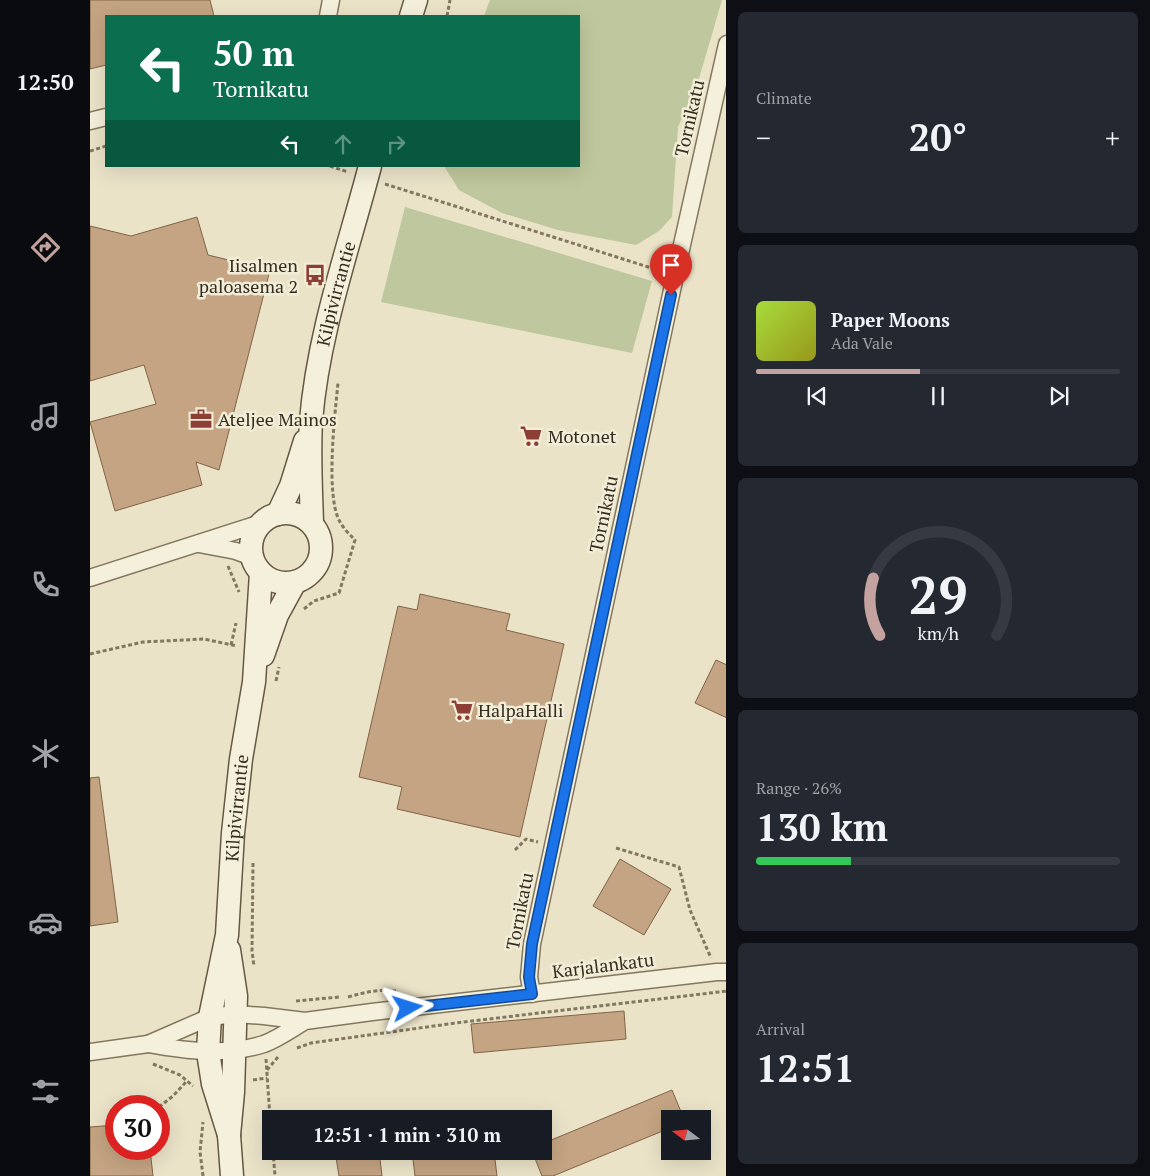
<!DOCTYPE html>
<html lang="en">
<head>
<meta charset="utf-8">
<style>
  :root { --surface:#171b24; --page:#242831; --text:#f1f3f6; --muted:#9ea1a6; --line:#363941; --accent:#c4a29f }
  body { margin:0; font-family:"PT Serif",serif; background:var(--page); color:var(--text); height:100vh; display:flex; flex-direction:column; font-size:19px; white-space:nowrap }
  * { box-sizing:border-box; margin:0 }
  p { font-size:16px; color:var(--muted) }
  .icon { flex:none; width:28px; height:28px; fill:none; stroke:currentColor; stroke-width:2; stroke-linecap:round; stroke-linejoin:round }
  .map { position:relative; flex:1; overflow:hidden }
  .drawer { display:flex; flex-direction:column; gap:12px; padding:12px; background:#0d0f14; width:424px }
  .drawer>* { flex:none }
  .guide { position:absolute; left:15px; top:15px; width:475px; height:152px; border-radius:0px; box-shadow:0 5px 20px #0002; background:#0b6e4f; color:#fff; overflow:hidden }
  .needle { width:32px; rotate:286deg }
  .fabs { position:absolute; left:571px; top:1110px; display:grid; gap:10px }
  .fabs a { display:grid; place-items:center; width:50px; height:50px; border-radius:0px; background:var(--surface); box-shadow:0 5px 20px #0002; font-size:25px }
  .speed { position:absolute; left:15px; top:1095px; display:flex; gap:10px; font-size:25px; font-weight:700; text-align:center }
  .speed>* { display:grid; place-content:center; width:65px; height:65px; border-radius:50%; background:var(--surface); box-shadow:0 5px 20px #0002; line-height:1 }
  .speed .limit { border:8px solid #d22; background:#fff; color:#111 }
  .pin { position:absolute; display:grid; place-items:center; width:42px; height:42px; color:#fff; margin:-51px -21px; border-radius:50% 50% 50% 0; rotate:-45deg; box-shadow:0 0 5px #0007 }
  .pin .icon { rotate:45deg }
  .me { position:absolute; width:55px; margin:-28px; rotate:84deg; stroke-linejoin:round; filter:drop-shadow(0 0 4px #0008) }
  .turn { display:flex; align-items:center; gap:18px; height:105px; padding:0 25px; font-size:22px }
  .turn .icon { width:65px; height:65px; stroke-width:2.5 }
  .turn b { display:block; font-size:35px; line-height:42px }
  .lanes { display:flex; align-items:center; height:48px; padding:0 25px; background:#0003; justify-content:center; gap:25px; direction:ltr }
  .lanes .off { opacity:.35 }
  .big { font-size:38px; font-weight:700; line-height:1.1 }
  .drawer .widget { flex:1; display:flex; flex-direction:column; justify-content:center; gap:8px; min-width:0; padding:0 18px; border-radius:8px; background:var(--page) }
  .drawer .dial { align-items:center; gap:0 }
  .dial svg { height:130px; overflow:visible; fill:none; stroke:var(--line); stroke-width:7; stroke-linecap:round; text-anchor:middle }
  .dial text { fill:var(--text); stroke:none }
  .song { display:flex; align-items:center; gap:15px }
  .cover { width:60px; height:60px; border-radius:8px; background:linear-gradient(135deg,hsl(80 70% 55%),hsl(60 70% 35%)) }
  .played { height:5px; border-radius:2px; background:linear-gradient(90deg,var(--accent) 45%,var(--line) 45%) }
  .keys { display:flex; justify-content:space-around; direction:ltr }
  .heat { display:flex; justify-content:space-between; align-items:center; font-size:28px; direction:ltr }
  .charge { height:8px; border-radius:4px; background:linear-gradient(90deg,#34c759 26%,var(--line) 0) }
  .trip { position:absolute; left:172px; top:1110px; width:290px; height:50px; border-radius:0px; background:var(--surface); box-shadow:0 5px 20px #0002; font-weight:700; line-height:50px; text-align:center }
  main { display:flex; flex:1; min-height:0 }
  .dock { display:flex; flex-direction:column; width:90px; justify-content:space-around; align-items:center; background:#090b0e; color:var(--muted) }
  .dock .icon { width:35px; height:35px }
  .dock .selected { color:var(--accent) }
  .dock b { font-size:22px; color:var(--text) }
  .map>svg:first-child { display:block }
  .green { fill:#bec79d }
  .building { fill:#c4a482; stroke:#816447 }
  .lines { fill:none; stroke-linecap:round; stroke-linejoin:round }
  .street-casing { stroke:#84775f; stroke-width:19 }
  .secondary-casing { stroke:#665842; stroke-width:25 }
  .path { stroke:#84775f; stroke-width:3; stroke-dasharray:4 2.5; stroke-linecap:butt }
  .street { stroke:#f5f0db; stroke-width:16 }
  .secondary { stroke:#f5f0db; stroke-width:22 }
  .route-casing { stroke:#114b97; stroke-width:12 }
  .route { stroke:#1a73e8; stroke-width:9 }
  .labels { text-anchor:middle; dominant-baseline:central; stroke-width:5; stroke-linejoin:round; paint-order:stroke }
  .street-label { font-size:18px; fill:#362d21; stroke:#f2edd7 }
  .poi-label { font-size:18px; fill:#362d21; stroke:#f2edd7; text-anchor:start }
</style>
</head>
<body>
<main>
<nav class="dock">
<b>12:50</b>
<svg class="icon selected" aria-label="directions" viewBox="0 0 24 24"><path d="M12 3l9 9-9 9-9-9zM9 14v-3h6M13 9l2 2-2 2"/></svg>
<svg class="icon" aria-label="music" viewBox="0 0 24 24"><path d="M9 18V5l10-2v13"/><circle cx="6" cy="18" r="3"/><circle cx="16" cy="16" r="3"/></svg>
<svg class="icon" aria-label="phone" viewBox="0 0 24 24"><path d="M5 4h4l2 5-3 2q2 4 5 5l2-3 5 2v4C11 20 4 13 5 4z"/></svg>
<svg class="icon" aria-label="climate" viewBox="0 0 24 24"><path d="M12 3v18M4 7l16 10M4 17L20 7"/></svg>
<svg class="icon" aria-label="car" viewBox="0 0 24 24"><path d="M5 17H2v-5l4-1 3-4h7l3 4 3 1v5h-3M9 17h6M6 11h13"/><circle cx="7" cy="17" r="2"/><circle cx="17" cy="17" r="2"/></svg>
<svg class="icon" aria-label="filters" viewBox="0 0 24 24"><path d="M4 7h16M4 17h16"/><circle cx="9" cy="7" r="2"/><circle cx="15" cy="17" r="2"/></svg>
</nav>
<div class="map">
<svg width="637" height="1176" viewBox="0 0 637 1176">
  <rect width="100%" height="100%" fill="#eae3c8"/>
  <g class="green">
    <polygon points="400,0 632,0 608,82 588,127 582,217 569,231 546,245 468,230 412,213 369,190 354,166 489,166 489,16 394,16"/>
    <polygon points="315,207 562,281 542,353 291,302"/>
  </g>
  <g class="building">
    <polygon points="0,0 120,0 124,16 16,16 16,65 0,69"/>
    <polygon points="107,217 118,255 180,270 129,470 106,462 112,485 25,511 0,422 66,404 54,365 0,381 0,226 41,236"/>
    <polygon points="330,594 420,614 416,630 474,644 430,837 307,809 312,787 269,777 308,606 327,610"/>
    <polygon points="626,660 637,665 637,718 605,703"/>
    <polygon points="9,777 28,922 0,926 0,778"/>
    <polygon points="530,859 581,889 554,935 503,906"/>
    <polygon points="534,1011 536,1039 384,1053 381,1024"/>
    <polygon points="582,1090 594,1119 580,1119 580,1128 463,1176 452,1176 442,1151 454,1151 454,1143"/>
    <polygon points="26,1125 26,1149 60,1149 63,1176 0,1176 0,1127"/>
    <polygon points="245,1151 289,1151 292,1176 249,1176"/>
    <polygon points="322,1151 404,1151 407,1176 325,1176"/>
  </g>
  <g class="lines">
    <g class="street-casing">
      <g id="street">
        <polyline points="238,16 241,0"/>
        <polyline points="0,121 16,117"/>
        <polyline points="109,544 146,551 162,557"/>
        <polyline points="0,578 171,523"/>
        <polyline points="442,994 439,977 442,944 585,276 637,44"/>
        <path d="M215 1021C202 1029 188 1039 174 1044 135 1056 97 1051 58 1044L120 1017 146 1014 174 1016 215 1021 282 1012 627 972H637"/>
        <polyline points="0,1052 58,1044"/>
      </g>
    </g>
    <g class="secondary-casing">
      <g id="secondary">
        <polyline points="321,16 326,0"/>
        <circle cx="196" cy="548" r="35"/>
        <polyline points="188,514 201,486 215,441"/>
        <path id="s1" d="M222 523C221 490 219 455 221 421 228 334 258 250 280 166"/>
        <polyline points="173,655 187,615 205,582"/>
        <polyline points="139,950 146,996 143,1092 139,1135 142,1176"/>
        <path id="s2" d="M139 1135 123 1084 118 1052 120 1017 137 935 143 833 151 759 164 682 171 573"/>
      </g>
    </g>
    <g class="path">
      <polyline points="357,16 360,0"/>
      <polyline points="0,151 16,146"/>
      <polyline points="240,166 258,172"/>
      <polyline points="295,184 571,271"/>
      <polyline points="138,566 149,592"/>
      <path d="M214 609 224 601 249 593 265 540C260 535 254 529 250 522 235 496 245 414 248 383"/>
      <polyline points="141,645 146,623"/>
      <polyline points="0,654 53,642 114,639 147,646"/>
      <polyline points="186,681 189,667"/>
      <polyline points="526,848 589,867 600,910 621,958"/>
      <polyline points="425,850 436,839 448,842"/>
      <polyline points="163,863 162,951 164,966"/>
      <path d="M258 997C275 992 289 989 306 991"/>
      <polyline points="206,1001 249,997"/>
      <polyline points="207,1048 221,1043 373,1022 637,991"/>
      <polyline points="176,1059 181,1133"/>
      <polyline points="63,1064 90,1075 103,1086"/>
      <polyline points="177,1070 188,1057"/>
      <polyline points="163,1080 177,1078"/>
      <polyline points="69,1107 83,1096 97,1081"/>
      <polyline points="183,1151 185,1176"/>
      <polyline points="113,1176 110,1152 113,1122"/>
    </g>
    <use href="#street" class="street"/>
    <use href="#secondary" class="secondary"/>
  </g>
  <g class="lines">
    <g class="route-casing">
      <polyline id="route" points="318,1008 442,994 439,977 442,944 581,295"/>
    </g>
    <use href="#route" class="route"/>
  </g>
  <defs>
    <g id="bus-bare" transform="scale(1.725)"><path d="M-5-6H5V4H4V6H2V4H-2V6H-4V4H-5ZM-3.5-4V0h7V-4ZM-3.5 1.2v1.5H-2V1.2ZM2 1.2v1.5H3.5V1.2Z" fill="#8d3e35" stroke="#f2edd7" stroke-width="2.5" paint-order="stroke"/></g>
    <g id="office-bare" transform="scale(1.725)"><path d="M-6-3h4V-5.5h4V-3h4V5H-6ZM-1-4.5V-3h2v-1.5ZM-6 0V1H6V0Z" fill="#8d3e35" stroke="#f2edd7" stroke-width="2.5" paint-order="stroke"/></g>
    <g id="supermarket-bare" transform="scale(1.725)"><path d="M-6-5.5h2.5l.6 2H6L4.5 2H-2.5L-4.4-4H-6ZM-1.5 3.2a1.3 1.3 0 1 0 .1 0ZM3 3.2a1.3 1.3 0 1 0 .1 0Z" fill="#8d3e35" stroke="#f2edd7" stroke-width="2.5" paint-order="stroke"/></g>
  </defs>
  <g fill-rule="evenodd">
    <use href="#bus-bare" x="225" y="275"/>
    <use href="#office-bare" x="111" y="419"/>
    <use href="#supermarket-bare" x="441" y="436"/>
    <use href="#supermarket-bare" x="372" y="710"/>
  </g>
  <g class="labels">
    <g class="street-label">
      <text transform="translate(599 118) rotate(-77)">Tornikatu</text>
      <text stroke="none"><textPath href="#s1" startOffset="232">Kilpivirrantie</textPath></text>
      <text transform="translate(513 514) rotate(-78)">Tornikatu</text>
      <text stroke="none"><textPath href="#s2" startOffset="332">Kilpivirrantie</textPath></text>
      <text transform="translate(429 911) rotate(-79)">Tornikatu</text>
      <text transform="translate(513 965) rotate(-7)">Karjalankatu</text>
    </g>
    <g class="poi-label">
      <text x="208" y="265" text-anchor="end">Iisalmen<tspan x="208" dy="21">paloasema 2</tspan></text>
      <text x="128" y="419">Ateljee Mainos</text>
      <text x="458" y="436">Motonet</text>
      <text x="388" y="710">HalpaHalli</text>
    </g>
  </g>
</svg>
<div class="fabs">
<a><svg class="needle" viewBox="-14 -14 28 28"><path d="M0-13l5 13h-10z" fill="#e53935"/><path d="M0 13l5-13h-10z" fill="#9ea1a6"/></svg></a>
</div>
<div class="speed"><div class="limit">30</div></div>
<div class="pin" style="left:581px;top:295px;background:#d93025"><svg class="icon" aria-label="arrive" viewBox="0 0 24 24"><path d="M6 21V4h12l-3 4 3 4H6"/></svg></div>
<svg class="me" style="left:318px;top:1008px" viewBox="-20 -20 40 40"><path d="M0-17L14 15 0 8-14 15z" fill="#1a73e8" stroke="#fff" stroke-width="4"/></svg>
<div class="trip">12:51 · 1 min · 310 m</div>
<div class="guide">
<div class="turn"><svg class="icon" aria-label="left" viewBox="0 0 24 24"><path d="M17 20v-9H6M10 6l-5 5 5 5"/></svg><div><b>50 m</b>Tornikatu</div></div>
<div class="lanes"><svg class="icon" aria-label="left" viewBox="0 0 24 24"><path d="M17 20v-9H6M10 6l-5 5 5 5"/></svg><svg class="icon off" aria-label="ahead" viewBox="0 0 24 24"><path d="M12 20V5M6 11l6-6 6 6"/></svg><svg class="icon off" aria-label="right" viewBox="0 0 24 24"><path d="M7 20v-9h11M14 6l5 5-5 5"/></svg></div>
</div>
</div>
<section class="drawer">
<div class="widget"><p>Climate</p>
<div class="heat"><a>−</a><b class="big">20°</b><a>+</a></div>
</div>
<div class="widget">
<div class="song"><i class="cover"></i><div><b>Paper Moons</b><p>Ada Vale</p></div></div>
<div class="played"></div>
<div class="keys"><svg class="icon" aria-label="previous" viewBox="0 0 24 24"><path d="M18 5L8 12l10 7zM5 5v14"/></svg><svg class="icon" aria-label="pause" viewBox="0 0 24 24"><path d="M8 5v14M16 5v14"/></svg><svg class="icon" aria-label="next" viewBox="0 0 24 24"><path d="M6 5l10 7-10 7zM19 5v14"/></svg></div>
</div>
<div class="widget dial"><svg viewBox="0 0 100 80">
<path d="M14 69A42 42 0 1 1 86 69"/>
<path d="M14 69A42 42 0 0 1 10 34" stroke="#c4a29f"/>
<text x="50" y="56" font-size="32" font-weight="700">29</text>
<text x="50" y="72" font-size="11">km/h</text>
</svg></div>
<div class="widget"><p>Range · 26%</p><b class="big">130 km</b><div class="charge"></div></div>
<div class="widget"><p>Arrival</p><b class="big">12:51</b></div>
</section>
</main>
</body>
</html>
